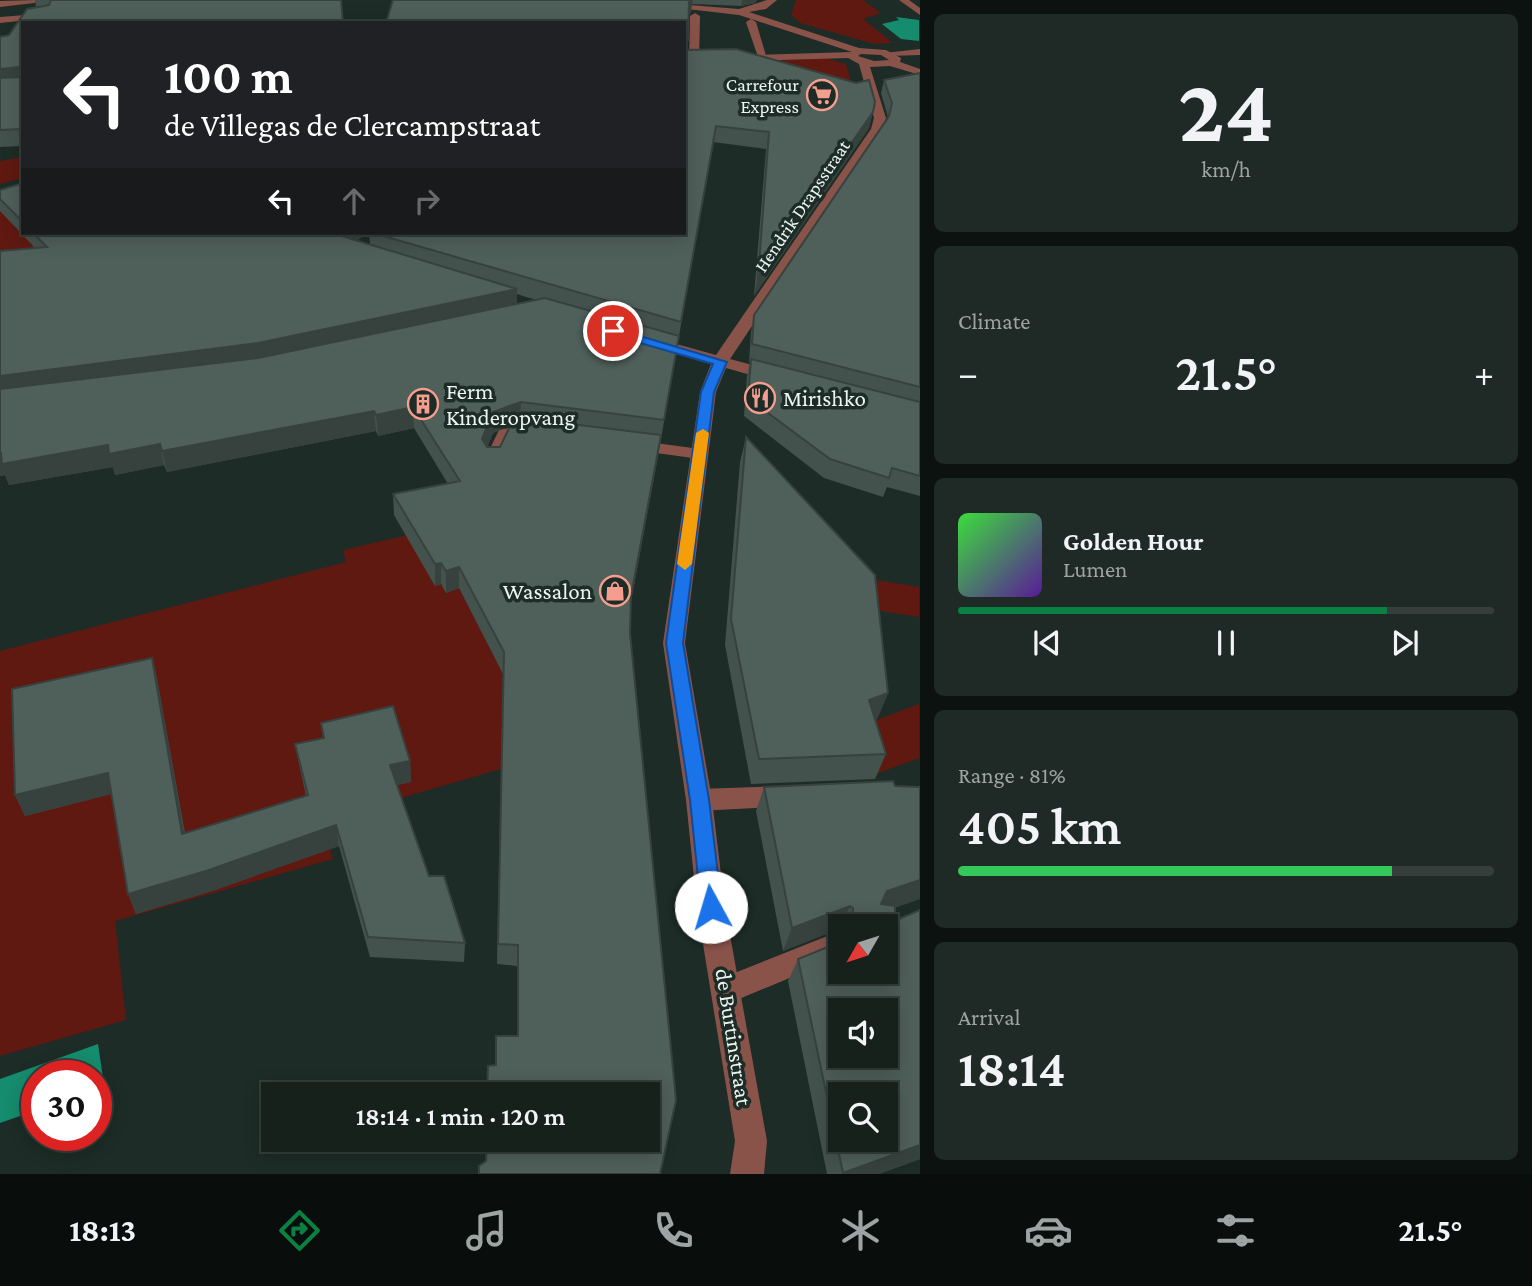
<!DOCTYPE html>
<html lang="en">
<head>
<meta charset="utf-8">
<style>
  :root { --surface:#16211c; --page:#1f2925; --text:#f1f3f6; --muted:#9ea3a3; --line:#353e3b; --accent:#0b8043 }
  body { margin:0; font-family:"Crimson Pro",serif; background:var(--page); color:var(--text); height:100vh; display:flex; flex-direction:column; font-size:26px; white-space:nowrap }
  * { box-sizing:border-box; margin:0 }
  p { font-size:23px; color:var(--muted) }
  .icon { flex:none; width:38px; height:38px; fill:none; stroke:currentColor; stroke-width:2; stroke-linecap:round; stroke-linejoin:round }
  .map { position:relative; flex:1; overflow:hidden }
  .drawer { display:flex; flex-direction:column; gap:14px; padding:14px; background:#0c120f; width:612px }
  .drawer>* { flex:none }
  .top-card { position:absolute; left:21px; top:21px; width:665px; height:214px; border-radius:0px; box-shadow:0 4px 18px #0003,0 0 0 2px var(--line); background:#202124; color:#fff; overflow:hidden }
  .needle { width:46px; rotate:231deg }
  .fabs { position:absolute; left:828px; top:914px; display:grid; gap:14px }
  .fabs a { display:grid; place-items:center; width:70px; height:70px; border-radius:0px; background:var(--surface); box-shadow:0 4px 18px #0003,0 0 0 2px var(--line); font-size:35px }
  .speed { position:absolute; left:21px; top:1060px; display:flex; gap:14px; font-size:35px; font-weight:700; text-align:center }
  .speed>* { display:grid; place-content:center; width:91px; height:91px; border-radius:50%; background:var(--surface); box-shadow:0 4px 18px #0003,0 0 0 2px var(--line); line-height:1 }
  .speed .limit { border:10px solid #d22; background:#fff; color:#111 }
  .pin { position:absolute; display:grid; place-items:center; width:60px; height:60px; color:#fff; margin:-30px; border:4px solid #fff; border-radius:50%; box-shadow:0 2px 7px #0007 }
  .me { position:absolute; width:77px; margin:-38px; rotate:354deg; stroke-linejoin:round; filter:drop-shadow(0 0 5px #0008) }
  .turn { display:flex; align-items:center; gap:24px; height:147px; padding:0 28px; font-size:32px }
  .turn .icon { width:91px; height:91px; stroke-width:2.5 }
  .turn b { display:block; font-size:49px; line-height:60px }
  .lanes { display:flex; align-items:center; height:66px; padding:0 28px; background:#0003; justify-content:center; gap:35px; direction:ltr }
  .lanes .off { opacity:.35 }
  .big { font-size:52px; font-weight:600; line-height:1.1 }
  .drawer .widget { flex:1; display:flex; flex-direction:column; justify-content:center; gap:10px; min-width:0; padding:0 24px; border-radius:10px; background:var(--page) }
  .drawer .dial { align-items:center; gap:0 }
  .dial b { font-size:91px; line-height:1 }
  .song { display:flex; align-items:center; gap:21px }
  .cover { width:84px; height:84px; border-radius:10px; background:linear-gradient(135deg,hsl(120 70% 55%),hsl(270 70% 35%)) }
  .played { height:7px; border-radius:4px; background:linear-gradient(90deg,var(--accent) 80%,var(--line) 80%) }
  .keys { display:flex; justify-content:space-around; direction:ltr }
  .heat { display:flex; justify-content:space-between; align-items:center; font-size:38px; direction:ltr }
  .charge { height:10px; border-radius:5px; background:linear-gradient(90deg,#34c759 81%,var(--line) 0) }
  .trip { position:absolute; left:261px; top:1082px; width:399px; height:70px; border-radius:0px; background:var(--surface); box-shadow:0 4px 18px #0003,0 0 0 2px var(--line); font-weight:600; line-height:70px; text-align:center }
  .dock { display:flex; height:112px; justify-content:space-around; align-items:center; background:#090d0b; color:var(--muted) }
  .dock .icon { width:49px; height:49px }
  .dock .current { color:var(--accent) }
  .dock b { font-size:32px; color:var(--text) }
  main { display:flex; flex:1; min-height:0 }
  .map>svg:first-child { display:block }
  .green { fill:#5f1911 }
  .water { fill:#168c6e }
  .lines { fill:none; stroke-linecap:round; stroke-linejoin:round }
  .lane { fill:#8a534a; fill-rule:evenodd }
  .street { fill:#8a534a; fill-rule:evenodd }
  .wall { fill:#44524d; fill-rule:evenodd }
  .shaded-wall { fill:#37423e }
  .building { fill:#4f5f59; stroke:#37423e; stroke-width:2; fill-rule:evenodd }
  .route { fill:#1a73e8; stroke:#114b97; stroke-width:2 }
  .slow { fill:#f59e0b }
  .labels { text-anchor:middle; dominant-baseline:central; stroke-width:7; stroke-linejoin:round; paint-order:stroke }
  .far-poi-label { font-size:19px; fill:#ebf5f1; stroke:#1d2c26; text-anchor:end }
  .far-street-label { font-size:19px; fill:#ebf5f1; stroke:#1d2c26 }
  .poi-label { font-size:23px; fill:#ebf5f1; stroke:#1d2c26; text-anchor:start }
  .street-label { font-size:23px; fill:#ebf5f1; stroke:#1d2c26 }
</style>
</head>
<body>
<main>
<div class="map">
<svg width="920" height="1174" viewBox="0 0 920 1174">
  <rect width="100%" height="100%" fill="#1d2c26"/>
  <g class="green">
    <polygon points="796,0 863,0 881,13 863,19 893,43 874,44 800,23 791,15"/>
    <polygon points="826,58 846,64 854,91 755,61"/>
    <polygon points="23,157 23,178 0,184 0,161"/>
    <polygon points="0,210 61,263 0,270"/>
    <polygon points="429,530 494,656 503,654 501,769 321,821 333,859 115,921 126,1020 0,1056 0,651 346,562 343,550"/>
    <polygon points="785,565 919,587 919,617 812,600"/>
    <polygon points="919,704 919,758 876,774 825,739"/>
  </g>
  <g class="water">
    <polygon points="896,17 919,20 919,41 901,39 882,24 899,20"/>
    <polygon points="98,1044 104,1085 96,1088 96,1076 37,1076 37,1110 0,1123 0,1079"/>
  </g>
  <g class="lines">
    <g class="lane">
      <polygon points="38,0 34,3 0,7 0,1"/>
      <polygon points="899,0 909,0 920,8 920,15"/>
      <polygon points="695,13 700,16 699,60 694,63 689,60 690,16"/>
      <polygon points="751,19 756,22 767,59 758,57 746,22"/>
      <polygon points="920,49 920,55 889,56 884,53"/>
      <polygon points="520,425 537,427 540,431 531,436 512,437 499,465 487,465 484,461 499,430"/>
      <polygon points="633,440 700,449 709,454 700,459 627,449 624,445"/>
      <polygon points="789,786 798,789 802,796 798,803 789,806 699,811 690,807 686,800 690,793 699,789"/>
      <polygon points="840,931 840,957 727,1004 717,1000 712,990 717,980"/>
    </g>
    <g class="street">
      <path d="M767 0H777L766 9 749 12 859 48 886 50 901 58 900 62 920 69V75L890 66 870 67 886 118 883 129 730 359 781 373 783 377 775 382 726 368 716 392 685 643 712 800 725 907 767 1141 764 1174H730L735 1141 697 907 686 800 663 643 700 392 711 364 645 345 643 342 651 337 716 355 871 129 874 118 859 64 848 58 684 63V57L852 52 739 15 661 6 665 3 739 9ZM861 54 881 55 889 60 874 61 858 56Z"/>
      <polygon points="50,13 47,18 0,23 0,17"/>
    </g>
  </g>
  <g class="wall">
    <polygon points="35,0 341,0 23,23 23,146 0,147 0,37 9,35 36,7"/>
    <path d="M393 0H757L755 3 741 6 692 4 691 12 689 14 687 50 736 49 856 83 869 80 875 102 869 128 754 296 766 149 713 142 658 456 631 601 630 633 676 1100 660 1174H479V1166L486 1162V1139H648V1094H487L488 1066 495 1065 496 1036H517V966L497 964 503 674 459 588 446 593 441 584 435 586 394 515 393 494 448 484 414 428 378 436 376 431 167 472 164 465 115 475 113 467 9 485 5 475 0 476V251L35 248 0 211V190L23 183V233H684V23H386ZM369 233 370 244 357 240ZM517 294 526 297 537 300 517 304ZM510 426 500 447H487L493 433Z"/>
    <polygon points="920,73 920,496 887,487 883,497 824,478 744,416 747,376 750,362 749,361 751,332 754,315 888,117 881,93 884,80"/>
    <polygon points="746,437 888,693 877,719 875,720 886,754 875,779 751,784 725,645 740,462"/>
    <polygon points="152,658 157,678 185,833 306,796 299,764 295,744 323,738 321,723 410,761 411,782 397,785 429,876 465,943 464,962 370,957 339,846 212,891 136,914 128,894 111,794 25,816 15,795"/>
    <polygon points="895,786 920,787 920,899 895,907 920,1159 879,1174 827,1174 788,981 798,959 886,926 840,926 840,929 839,929 783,951 756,811 764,787"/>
  </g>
  <g class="shaded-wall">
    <polygon points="691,0 693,0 691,12 687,16 689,2"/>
    <polygon points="742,0 757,0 755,3 741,6"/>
    <polygon points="684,40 688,40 687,54 684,55"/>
    <polygon points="19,67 23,82 0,85 0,69"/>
    <polygon points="875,102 869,128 754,296 758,277"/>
    <polygon points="350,233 369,233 351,244"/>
    <polygon points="517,289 517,309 261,363 0,398 0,376"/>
    <polygon points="521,402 520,422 493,433 482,460 482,439 493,412"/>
    <polygon points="413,407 414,428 378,436 376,415"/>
    <polygon points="374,411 376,431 167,472 162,451"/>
    <polygon points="661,435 658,456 628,618 631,596"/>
    <polygon points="160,444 164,465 115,475 113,467 9,485 5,475 0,476 0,453 108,445"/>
    <polygon points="441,563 441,584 435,586 435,564"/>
    <polygon points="459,567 459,588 446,593 446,571"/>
    <polygon points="152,658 157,678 188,854 182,834"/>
    <polygon points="888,693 877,719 859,726 869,700"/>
    <polygon points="410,761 411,782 391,786 390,765"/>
    <polygon points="108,773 115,793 25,816 15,795"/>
    <polygon points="336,825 339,846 212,891 136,914 128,894"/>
    <polygon points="920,880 920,899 875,915 887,891"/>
    <polygon points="850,906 839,929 783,951 792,928"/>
    <polygon points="920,1145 920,1159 879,1174 843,1174"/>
  </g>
  <g class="building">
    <polygon points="51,0 341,0 343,23 23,23 23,129 0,130 0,78 21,77 19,67 0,69 0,37 9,35 27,9 49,5"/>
    <polygon points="393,0 691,0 689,2 688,40 684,40 684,23 386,23"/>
    <polygon points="736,49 856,83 869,80 875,102 873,112 758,277 769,132 716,126 681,322 373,233 684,233 684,50"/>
    <polygon points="920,73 920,387 752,344 754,315 889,116 892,103 884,80"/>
    <polygon points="23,183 23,222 0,199 0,190"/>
    <polygon points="33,233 332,233 517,289 258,343 0,376 0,251 47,247"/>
    <polygon points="545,298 679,336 664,420 521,402 493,412 482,439 487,447 500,447 512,422 523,418 661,435 631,596 630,633 676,1100 660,1174 479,1174 479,1166 486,1161 487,1139 648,1139 648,1094 487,1094 488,1066 496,1065 496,1036 518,1036 518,945 498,944 504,652 459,567 446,571 441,563 435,564 393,494 460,481 413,407 376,415 374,411 162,451 160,444 109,454 108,445 2,464 1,453 0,453 0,389 258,358"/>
    <polygon points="751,359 920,402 920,476 892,468 889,478 830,459 748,398"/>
    <polygon points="746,437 875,575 888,693 869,700 886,754 759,759 731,619"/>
    <polygon points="152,658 182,834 308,795 295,744 324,738 321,723 393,706 410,761 390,765 429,876 444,876 465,943 368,937 336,825 206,871 128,894 108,773 15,795 12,689"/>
    <path d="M893 781 895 786 920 787V880L887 891 881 904 895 906V916L899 919 920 910V1145L843 1173 798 959 840 942V971H886V926H853V908L850 906 792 928 764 787ZM840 1010H886V1055H840ZM840 1094H886V1139H840Z"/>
  </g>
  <polygon class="route" points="613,328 727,362 714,392 683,643 709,800 722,907 718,913 711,916 704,913 701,907 690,800 666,643 701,392 713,364 609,334 609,329"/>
  <polygon class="slow" points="703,429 709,433 692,564 685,570 677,564 696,433"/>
  <defs>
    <g id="supermarket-ring" transform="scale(1.575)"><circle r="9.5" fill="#1d2c26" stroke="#f59d8e" stroke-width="1.5"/><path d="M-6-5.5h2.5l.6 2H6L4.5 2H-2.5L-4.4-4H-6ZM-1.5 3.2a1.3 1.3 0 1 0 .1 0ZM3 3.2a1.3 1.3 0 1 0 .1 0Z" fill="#f59d8e"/></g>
    <g id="restaurant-ring" transform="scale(1.575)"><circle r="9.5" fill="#1d2c26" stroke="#f59d8e" stroke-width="1.5"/><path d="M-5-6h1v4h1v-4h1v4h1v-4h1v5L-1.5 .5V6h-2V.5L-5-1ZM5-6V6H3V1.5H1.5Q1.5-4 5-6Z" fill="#f59d8e"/></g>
    <g id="building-ring" transform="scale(1.575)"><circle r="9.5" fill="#1d2c26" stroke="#f59d8e" stroke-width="1.5"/><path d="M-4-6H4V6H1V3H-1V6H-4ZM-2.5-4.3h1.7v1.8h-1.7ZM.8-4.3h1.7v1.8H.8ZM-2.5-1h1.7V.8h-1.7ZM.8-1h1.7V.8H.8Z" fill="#f59d8e"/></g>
    <g id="shop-ring" transform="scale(1.575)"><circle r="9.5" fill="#1d2c26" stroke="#f59d8e" stroke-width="1.5"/><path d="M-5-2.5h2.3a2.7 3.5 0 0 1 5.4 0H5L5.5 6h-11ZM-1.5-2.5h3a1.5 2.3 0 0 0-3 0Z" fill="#f59d8e"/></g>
  </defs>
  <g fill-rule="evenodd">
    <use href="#supermarket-ring" x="822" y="95"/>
    <use href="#restaurant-ring" x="760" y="398"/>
    <use href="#building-ring" x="423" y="404"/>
    <use href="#shop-ring" x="615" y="591"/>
  </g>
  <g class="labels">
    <g class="far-poi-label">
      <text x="799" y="84">Carrefour<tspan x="799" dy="22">Express</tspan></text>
    </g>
    <g class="far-street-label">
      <text transform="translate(802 206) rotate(-56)">Hendrik Drapsstraat</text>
    </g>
    <g class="poi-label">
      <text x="446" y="391">Ferm<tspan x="446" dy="26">Kinderopvang</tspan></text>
      <text x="783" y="398">Mirishko</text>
      <text x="592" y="591" text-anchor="end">Wassalon</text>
    </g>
    <g class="street-label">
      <text transform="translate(734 1037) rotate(81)">de Burtinstraat</text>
    </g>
  </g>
</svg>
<div class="fabs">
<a><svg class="needle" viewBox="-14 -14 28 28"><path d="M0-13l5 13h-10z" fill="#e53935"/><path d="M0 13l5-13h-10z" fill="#9ea3a3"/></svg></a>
<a><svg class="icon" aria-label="sound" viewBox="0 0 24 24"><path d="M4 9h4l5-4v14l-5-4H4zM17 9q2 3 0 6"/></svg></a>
<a><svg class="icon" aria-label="search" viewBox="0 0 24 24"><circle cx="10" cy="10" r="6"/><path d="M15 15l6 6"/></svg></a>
</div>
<div class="speed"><div class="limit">30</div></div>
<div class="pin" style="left:613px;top:331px;background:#d93025"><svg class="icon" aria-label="arrive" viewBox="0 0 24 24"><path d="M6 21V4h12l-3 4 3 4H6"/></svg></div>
<svg class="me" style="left:711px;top:907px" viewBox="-20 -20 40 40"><circle r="19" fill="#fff"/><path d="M0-13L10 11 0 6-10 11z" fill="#1a73e8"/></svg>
<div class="trip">18:14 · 1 min · 120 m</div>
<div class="top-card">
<div class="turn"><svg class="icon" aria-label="left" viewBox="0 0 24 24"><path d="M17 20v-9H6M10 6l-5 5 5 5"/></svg><div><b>100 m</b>de Villegas de Clercampstraat</div></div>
<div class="lanes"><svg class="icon" aria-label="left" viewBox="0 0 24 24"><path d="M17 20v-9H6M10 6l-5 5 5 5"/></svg><svg class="icon off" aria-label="ahead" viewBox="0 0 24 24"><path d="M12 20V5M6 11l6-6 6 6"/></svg><svg class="icon off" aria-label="right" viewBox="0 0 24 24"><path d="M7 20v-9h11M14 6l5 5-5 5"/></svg></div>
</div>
</div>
<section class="drawer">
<div class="widget dial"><b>24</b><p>km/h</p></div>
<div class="widget"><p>Climate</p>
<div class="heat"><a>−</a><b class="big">21.5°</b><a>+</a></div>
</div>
<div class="widget">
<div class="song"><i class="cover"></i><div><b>Golden Hour</b><p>Lumen</p></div></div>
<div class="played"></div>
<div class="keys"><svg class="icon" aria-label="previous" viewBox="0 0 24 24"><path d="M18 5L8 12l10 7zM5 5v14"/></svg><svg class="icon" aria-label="pause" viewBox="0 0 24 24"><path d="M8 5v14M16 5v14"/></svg><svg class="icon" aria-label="next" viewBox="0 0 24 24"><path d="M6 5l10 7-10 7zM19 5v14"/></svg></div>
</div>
<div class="widget"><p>Range · 81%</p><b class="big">405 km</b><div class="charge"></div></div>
<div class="widget"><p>Arrival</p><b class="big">18:14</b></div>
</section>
</main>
<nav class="dock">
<b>18:13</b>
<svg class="icon current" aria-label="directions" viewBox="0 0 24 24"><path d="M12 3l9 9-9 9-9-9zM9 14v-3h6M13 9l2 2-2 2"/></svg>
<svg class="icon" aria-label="music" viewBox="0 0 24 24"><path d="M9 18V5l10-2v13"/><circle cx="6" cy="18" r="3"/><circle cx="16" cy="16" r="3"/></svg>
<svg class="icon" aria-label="phone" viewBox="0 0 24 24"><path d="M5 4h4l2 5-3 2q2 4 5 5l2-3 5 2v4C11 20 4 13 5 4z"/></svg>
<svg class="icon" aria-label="climate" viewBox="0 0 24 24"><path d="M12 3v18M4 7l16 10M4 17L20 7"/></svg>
<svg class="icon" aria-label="car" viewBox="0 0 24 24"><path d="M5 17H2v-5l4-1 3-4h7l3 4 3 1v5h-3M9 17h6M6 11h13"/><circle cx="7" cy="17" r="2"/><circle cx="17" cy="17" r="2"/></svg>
<svg class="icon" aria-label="filters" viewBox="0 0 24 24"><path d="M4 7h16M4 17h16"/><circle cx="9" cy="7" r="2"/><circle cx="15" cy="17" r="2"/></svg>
<b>21.5°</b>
</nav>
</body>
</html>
